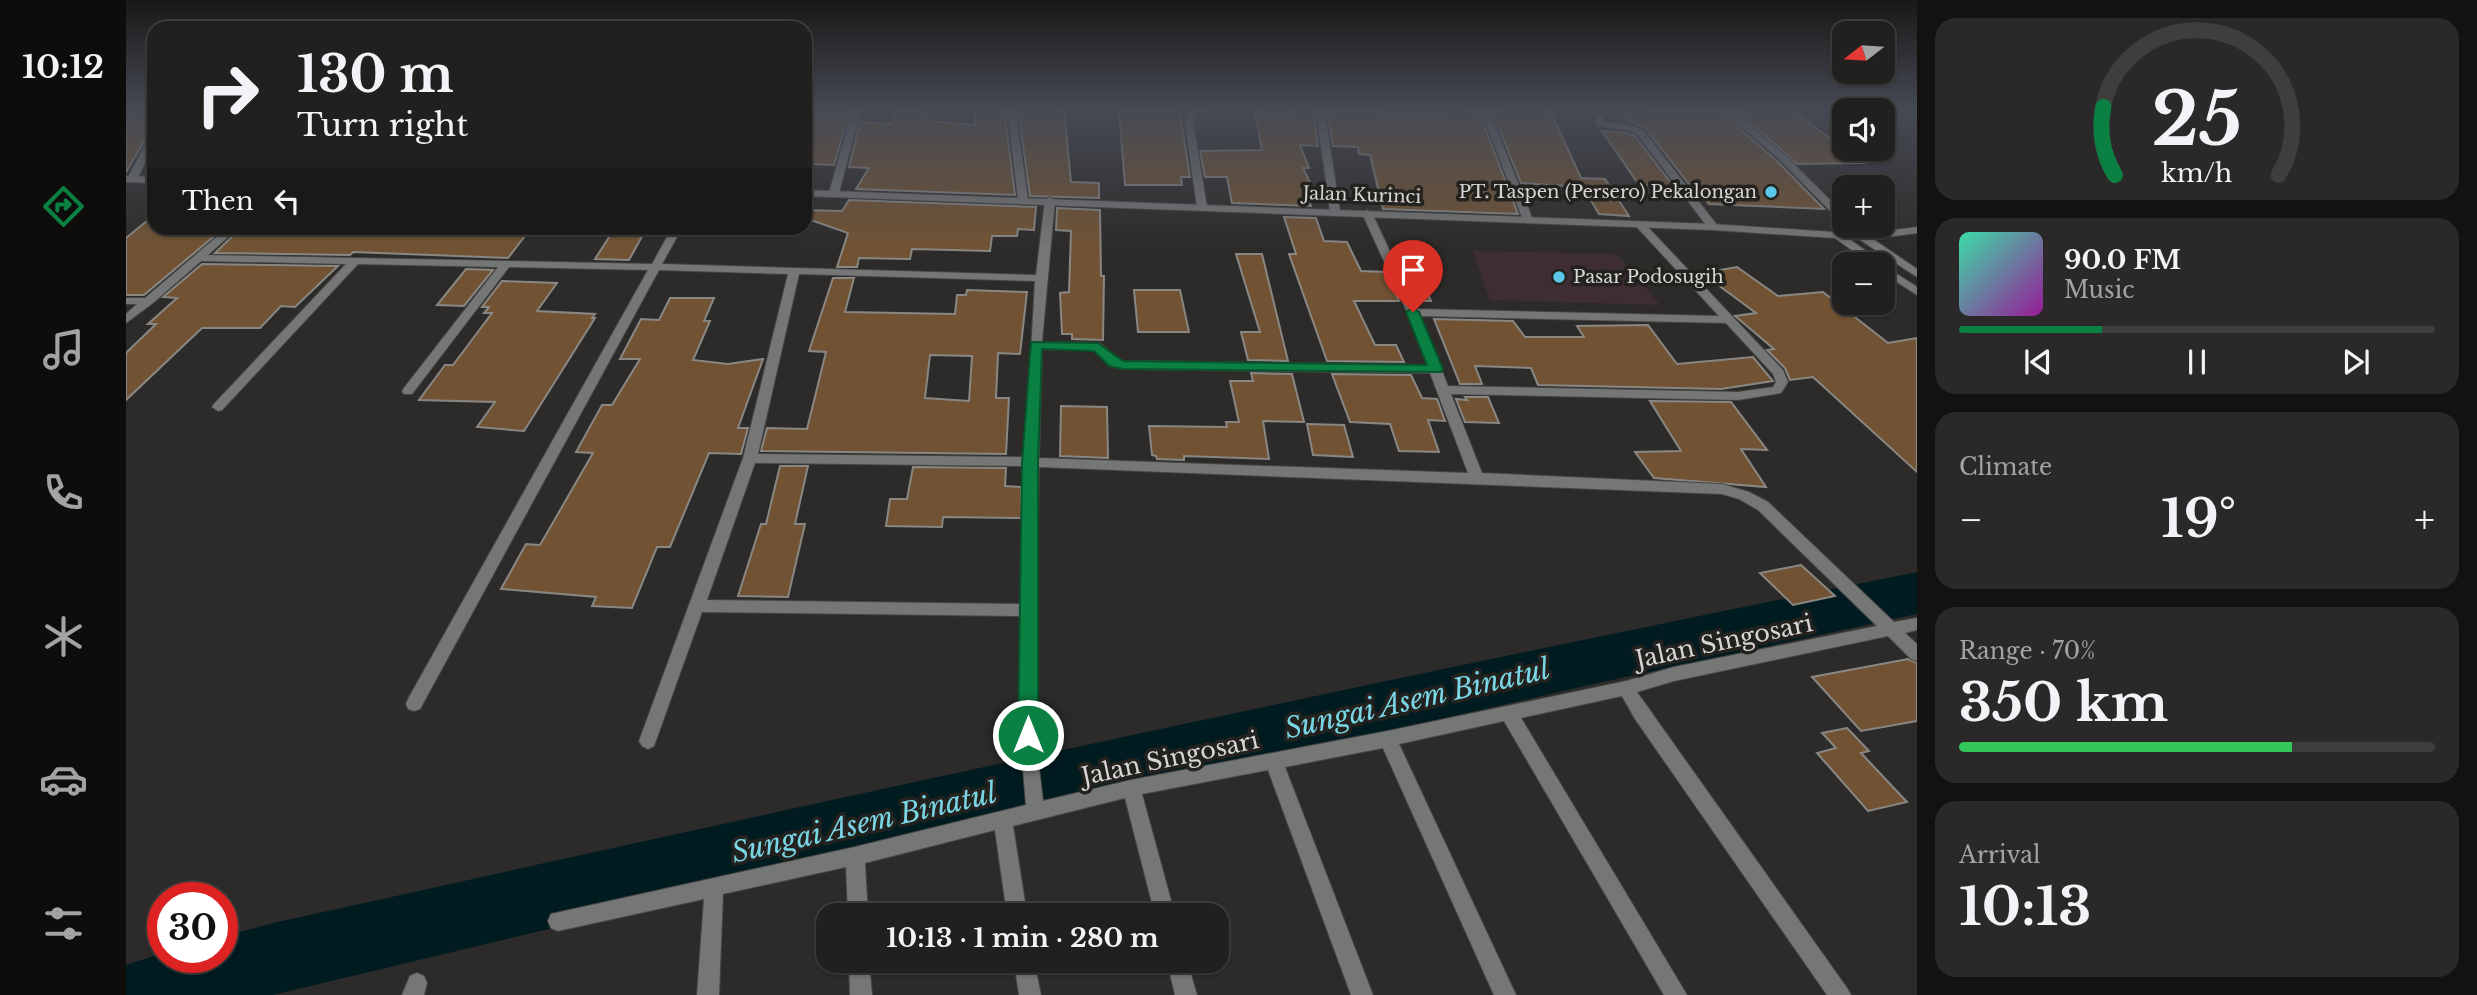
<!DOCTYPE html>
<html lang="en">
<head>
<meta charset="utf-8">
<style>
  :root { --surface:#22201f; --page:#2a2828; --text:#f1f3f6; --muted:#a2a3a4; --line:#3f3e3d; --accent:#0b8043 }
  body { margin:0; font-family:"Libre Baskerville",serif; background:var(--page); color:var(--text); height:100vh; display:flex; flex-direction:column; font-size:26px; white-space:nowrap }
  * { box-sizing:border-box; margin:0 }
  p { font-size:23px; color:var(--muted) }
  .icon { flex:none; width:38px; height:38px; fill:none; stroke:currentColor; stroke-width:2; stroke-linecap:round; stroke-linejoin:round }
  .map { position:relative; flex:1; overflow:hidden }
  .details { display:flex; flex-direction:column; gap:18px; padding:18px; background:#131211; width:560px }
  .details>* { flex:none }
  .banner { position:absolute; left:21px; top:21px; width:665px; height:214px; border-radius:21px; box-shadow:0 2px 5px #0004,0 0 0 2px var(--line); background:#22201f; color:var(--text); overflow:hidden }
  .needle { width:46px; rotate:253deg }
  .fabs { position:absolute; left:1706px; top:21px; display:grid; gap:14px }
  .fabs a { display:grid; place-items:center; width:63px; height:63px; border-radius:14px; background:var(--surface); box-shadow:0 2px 5px #0004,0 0 0 2px var(--line); font-size:35px }
  .speed { position:absolute; left:21px; top:882px; display:flex; gap:14px; font-size:35px; font-weight:700; text-align:center }
  .speed>* { display:grid; place-content:center; width:91px; height:91px; border-radius:50%; background:var(--surface); box-shadow:0 2px 5px #0004,0 0 0 2px var(--line); line-height:1 }
  .speed .limit { border:10px solid #d22; background:#fff; color:#111 }
  .pin { position:absolute; display:grid; place-items:center; width:60px; height:60px; color:#fff; margin:-72px -30px; border-radius:50% 50% 50% 0; rotate:-45deg; box-shadow:0 0 7px #0007 }
  .pin .icon { rotate:45deg }
  .me { position:absolute; width:77px; margin:-38px; rotate:0deg; stroke-linejoin:round; filter:drop-shadow(0 0 5px #0008) }
  .turn { display:flex; align-items:center; gap:24px; height:147px; padding:0 35px; font-size:32px }
  .turn .icon { width:91px; height:91px; stroke-width:2.5 }
  .turn b { display:block; font-size:49px; line-height:60px }
  .then { display:flex; align-items:center; height:66px; padding:0 35px; background:#0003; gap:14px; font-size:26px }
  .big { font-size:52px; font-weight:800; line-height:1.1 }
  .details .widget { flex:1; display:flex; flex-direction:column; justify-content:center; gap:10px; min-width:0; padding:0 24px; border-radius:21px; background:var(--page) }
  .details .dial { align-items:center; gap:0 }
  .dial svg { height:182px; overflow:visible; fill:none; stroke:var(--line); stroke-width:7; stroke-linecap:round; text-anchor:middle }
  .dial text { fill:var(--text); stroke:none }
  .song { display:flex; align-items:center; gap:21px }
  .cover { width:84px; height:84px; border-radius:10px; background:linear-gradient(135deg,hsl(160 70% 55%),hsl(300 70% 35%)) }
  .played { height:7px; border-radius:4px; background:linear-gradient(90deg,var(--accent) 30%,var(--line) 30%) }
  .keys { display:flex; justify-content:space-around; direction:ltr }
  .heat { display:flex; justify-content:space-between; align-items:center; font-size:38px; direction:ltr }
  .charge { height:10px; border-radius:5px; background:linear-gradient(90deg,#34c759 70%,var(--line) 0) }
  .trip { position:absolute; left:690px; top:903px; width:413px; height:70px; border-radius:21px; background:var(--surface); box-shadow:0 2px 5px #0004,0 0 0 2px var(--line); font-weight:800; line-height:70px; text-align:center }
  main { display:flex; flex:1; min-height:0 }
  .tabs { display:flex; flex-direction:column; width:126px; justify-content:space-around; align-items:center; background:#0e0d0c; color:var(--muted) }
  .tabs .icon { width:49px; height:49px }
  .tabs .selected { color:var(--accent) }
  .tabs b { font-size:32px; color:var(--text) }
  .map>svg:first-child { display:block }
  .commercial { fill:#3f2d35 }
  .lines { fill:none; stroke-linecap:round; stroke-linejoin:round }
  .river { fill:#001c21; fill-rule:evenodd }
  .building { fill:#715334; stroke:#898784; stroke-width:2; fill-rule:evenodd }
  .minor-casing { stroke:#484644; stroke-width:2 }
  .tertiary-casing { stroke:#484644; stroke-width:2 }
  .minor { fill:#757676; fill-rule:evenodd }
  .tertiary { fill:#757676; fill-rule:evenodd }
  .route { fill:#0b8043; stroke:#07532c; stroke-width:2 }
  .poi-dot { fill:#5cc7e7; stroke:#23221f; stroke-width:2.5 }
  .labels { text-anchor:middle; dominant-baseline:central; stroke-width:7; stroke-linejoin:round; paint-order:stroke }
  .far-poi-label { font-size:18px; fill:#d6d5d4; stroke:#23221f; text-anchor:end }
  .far-street-label { font-size:18px; fill:#d6d5d4; stroke:#23221f }
  .near-street-label { font-size:24px; fill:#d6d5d4; stroke:#23221f }
  .near-water-label { font-size:28px; font-style:italic; fill:#79d6e5; stroke:#23221f }
</style>
</head>
<body>
<main>
<nav class="tabs">
<b>10:12</b>
<svg class="icon selected" aria-label="directions" viewBox="0 0 24 24"><path d="M12 3l9 9-9 9-9-9zM9 14v-3h6M13 9l2 2-2 2"/></svg>
<svg class="icon" aria-label="music" viewBox="0 0 24 24"><path d="M9 18V5l10-2v13"/><circle cx="6" cy="18" r="3"/><circle cx="16" cy="16" r="3"/></svg>
<svg class="icon" aria-label="phone" viewBox="0 0 24 24"><path d="M5 4h4l2 5-3 2q2 4 5 5l2-3 5 2v4C11 20 4 13 5 4z"/></svg>
<svg class="icon" aria-label="climate" viewBox="0 0 24 24"><path d="M12 3v18M4 7l16 10M4 17L20 7"/></svg>
<svg class="icon" aria-label="car" viewBox="0 0 24 24"><path d="M5 17H2v-5l4-1 3-4h7l3 4 3 1v5h-3M9 17h6M6 11h13"/><circle cx="7" cy="17" r="2"/><circle cx="17" cy="17" r="2"/></svg>
<svg class="icon" aria-label="filters" viewBox="0 0 24 24"><path d="M4 7h16M4 17h16"/><circle cx="9" cy="7" r="2"/><circle cx="15" cy="17" r="2"/></svg>
</nav>
<div class="map">
<svg width="1791" height="995" viewBox="0 0 1791 995">
  <rect width="100%" height="100%" fill="#2d2b29"/>
  <polygon class="commercial" points="1347,251 1491,254 1534,305 1364,300"/>
  <g class="lines">
    <path class="river" d="M1791 572V614L1463 685 869 822 147 995H0V965L37 953V957H96V937L147 923C694 802 1241 682 1791 572Z"/>
  </g>
  <g class="building">
    <polygon points="8,108 28,108 28,130 22,135 0,172 0,122"/>
    <polygon points="849,108 878,108 889,195 730,189 743,168 723,167 734,122 766,124 770,110 803,113 801,121 849,125"/>
    <polygon points="892,108 938,108 945,182 973,183 973,198 904,196"/>
    <polygon points="1319,108 1352,110 1392,214 1257,209 1244,155 1233,154 1232,147 1207,146 1201,109 1320,116"/>
    <polygon points="1374,108 1423,108 1455,178 1479,179 1503,216 1473,214 1457,187 1395,183 1366,111 1376,112"/>
    <polygon points="1494,108 1594,112 1651,161 1698,209 1583,204 1570,188 1566,188 1519,128 1505,122"/>
    <polygon points="1608,108 1663,108 1737,163 1671,164"/>
    <polygon points="1162,109 1187,109 1192,146 1174,145 1183,168 1177,168 1193,201 1183,201 1185,206 1106,203 1101,177 1079,177 1074,151 1136,150 1129,112 1164,113"/>
    <polygon points="993,111 1054,112 1064,177 1055,177 1056,185 999,185"/>
    <polygon points="679,113 723,113 708,165 685,164 686,160 679,160"/>
    <polygon points="1476,131 1501,133 1509,136 1548,187 1513,185"/>
    <polygon points="723,200 910,207 908,230 892,229 891,236 866,236 864,251 786,249 784,259 733,258 731,267 711,267 722,233 679,218 679,210 716,211"/>
    <polygon points="931,208 974,210 975,276 978,276 977,340 946,339 946,334 936,334 934,293 943,292 945,231 930,230"/>
    <polygon points="28,215 28,228 98,228 18,295 0,295 0,238"/>
    <polygon points="1158,217 1190,218 1198,241 1221,242 1235,271 1260,272 1273,301 1228,301 1249,345 1270,345 1278,362 1201,361 1163,254 1170,254"/>
    <polygon points="115,228 286,228 283,231 402,232 382,258 227,252 224,255 89,253"/>
    <polygon points="487,231 519,231 503,260 469,259"/>
    <polygon points="1110,254 1136,254 1162,361 1122,360 1115,332 1134,332"/>
    <polygon points="76,264 212,266 169,307 155,306 134,328 76,328 0,400 0,353 30,324 22,324 51,298 37,297"/>
    <polygon points="1611,267 1652,296 1697,292 1762,343 1791,338 1791,472 1687,377 1664,380 1659,368 1641,350 1648,349 1609,316 1630,313 1576,273"/>
    <polygon points="340,269 367,270 338,306 311,305"/>
    <polygon points="1277,272 1293,273 1305,301 1290,301"/>
    <path d="M707 278H728L719 312 829 314 831 295H840L841 290 901 292 894 354 872 353 870 398H883L880 454 635 451 641 428 681 429 700 352 683 351ZM804 355 846 356 843 401 799 398Z"/>
    <polygon points="376,281 431,283 411,311 469,314 466,318 469,318 398,431 351,427 369,402 293,400 319,365 327,365 366,313 358,313 363,307 356,307"/>
    <polygon points="1008,290 1054,290 1063,332 1012,332"/>
    <polygon points="544,298 588,298 578,321 584,321 567,360 602,364 637,359 612,428 622,428 615,454 583,453 544,547 531,547 506,608 466,606 470,597 375,589 400,544 414,545 467,453 450,452 476,405 486,405 514,359 494,359 515,319 533,320"/>
    <polygon points="1308,319 1387,321 1399,337 1458,337 1451,326 1522,325 1551,364 1627,357 1647,381 1595,389 1412,385 1405,368 1349,366 1356,384 1334,384"/>
    <polygon points="1125,373 1166,374 1178,422 1137,421 1143,459 1058,456 1058,460 1031,459 1030,456 1026,455 1023,426 1101,427 1100,422 1113,422 1104,381 1127,381"/>
    <polygon points="1206,374 1285,375 1296,398 1311,399 1319,421 1302,420 1313,452 1273,451 1264,424 1224,422"/>
    <polygon points="1339,397 1362,397 1373,423 1339,422 1330,399 1341,400"/>
    <polygon points="1524,401 1605,402 1641,450 1615,449 1640,487 1528,478 1509,452 1555,451"/>
    <polygon points="935,406 981,407 982,458 934,456"/>
    <polygon points="1181,424 1218,425 1227,457 1187,455"/>
    <polygon points="654,466 682,466 669,524 679,524 662,597 612,596 635,524 640,524"/>
    <polygon points="787,467 880,468 879,486 895,487 895,518 817,517 816,527 760,526 764,499 781,499"/>
    <polygon points="1675,565 1709,596 1667,605 1634,573"/>
    <polygon points="1782,659 1791,663 1791,721 1735,731 1686,677"/>
    <polygon points="1721,728 1743,751 1735,753 1781,802 1742,811 1691,753 1710,748 1696,733"/>
  </g>
  <g class="lines">
    <g class="minor-casing">
      <g id="minor">
        <polygon points="727,108 735,108 713,193 708,196 703,193"/>
        <polygon points="881,108 889,108 902,199 897,202 892,199"/>
        <polygon points="1073,108 1087,108 1071,115 1067,122 1081,207 1076,210 1071,207 1059,122 1064,111"/>
        <polygon points="1190,108 1198,108 1214,211 1209,214 1204,211"/>
        <polygon points="1354,108 1362,108 1407,220 1406,222 1397,220"/>
        <polygon points="1593,108 1603,108 1659,155 1718,214 1718,222 1714,221 1653,159"/>
        <polygon points="1470,116 1476,116 1478,122 1504,125 1517,130 1591,225 1591,229 1583,229 1511,134 1502,130 1471,126"/>
        <polygon points="28,133 28,145 11,179 3,181 1,179 24,136"/>
        <path d="M924 197 929 200 916 342 972 343C982 346 986 359 997 361L1301 365 1281 312 1236 213 1241 210 1246 213 1291 309 1593 316 1508 224 1517 222 1657 370 1662 382 1655 393 1612 400 1325 394 1356 473 1596 484 1623 492 1642 502 1768 622 1791 618V630L1779 633 1791 644V661L1785 659 1762 636 1548 681 1511 692 1721 988 1725 995H1701L1509 719 1496 696 1395 718 1561 995H1538L1378 721 1273 744 1390 995H1368L1257 748 1159 767 1247 995H1225L1142 770 1016 794 1049 915H1029L999 798 887 826 901 915H881L869 830 739 863 742 915H722L720 867 597 894 593 995H571L578 899 432 931 425 928 422 921 425 914 729 847 900 805 893 720 895 616 576 612 528 746 522 749 516 746 513 741 617 458 662 274 533 270 294 709 288 711 282 709 280 704 282 699 522 270 383 267 286 394H278L276 391 278 388 372 267 232 264 96 410 92 411 86 407 88 404 220 264 75 261 27 303 0 323V314L11 304H0V298H19L101 228H112L82 255 526 264 546 228H556L536 264 910 275 919 200ZM673 274 909 281 899 457 632 454ZM1294 316 1600 323 1647 374 1650 382 1647 387 1612 392 1322 386ZM916 349 969 350 984 366 997 369 1304 373 1342 473 913 458ZM629 463 899 466 895 604 581 600ZM913 467 1596 494 1613 499 1632 510 1751 626 1548 667 1500 681 1262 731 1005 780 917 801 911 751 909 689Z"/>
        <polygon points="1720,226 1731,226 1742,237 1737,240"/>
        <polygon points="723,961 743,961 746,995 724,995"/>
        <polygon points="888,961 908,961 915,995 893,995"/>
        <polygon points="1041,961 1061,961 1071,995 1049,995"/>
        <polygon points="291,973 298,976 301,983 298,995 276,995 284,976"/>
      </g>
    </g>
    <g class="tertiary-casing">
      <g id="tertiary">
        <polygon points="0,176 28,177 28,183 0,182"/>
        <polygon points="679,190 1587,224 1737,234 1791,227 1791,233 1747,239 1791,269 1791,277 1734,240 1723,239 1756,262 1757,264 1757,265 1745,264 1709,238 1587,230 679,196"/>
        <polygon points="1757,265 1791,287 1791,295 1757,273"/>
      </g>
    </g>
    <use href="#minor" class="minor"/>
    <use href="#tertiary" class="tertiary"/>
  </g>
  <linearGradient id="sky" x2="0" y2="1"><stop stop-color="#191817"/><stop offset="0.44" stop-color="#464a54"/><stop offset="1" stop-color="#464a54" stop-opacity="0"/></linearGradient>
  <rect width="1791" height="248" fill="url(#sky)"/>
  <polygon class="route" points="1287,308 1293,312 1317,369 1315,372 997,369 983,366 968,351 916,349 912,463 912,735 909,741 902,744 895,741 892,735 896,463 905,342 972,343 997,361 1301,365 1280,312"/>
  <g class="poi-dot">
    <circle cx="1645" cy="192" r="7"/>
    <circle cx="1433" cy="277" r="7"/>
  </g>
  <g class="labels">
    <g class="far-poi-label">
      <text x="1631" y="192">PT. Taspen (Persero) Pekalongan</text>
      <text x="1447" y="277" text-anchor="start">Pasar Podosugih</text>
    </g>
    <g class="far-street-label">
      <text transform="translate(1236 195) rotate(2)">Jalan Kurinci</text>
    </g>
    <g class="near-street-label">
      <text transform="translate(1598 641) rotate(-12)">Jalan Singosari</text>
      <text transform="translate(1044 758) rotate(-12)">Jalan Singosari</text>
    </g>
    <g class="near-water-label">
      <text transform="translate(1291 699) rotate(-13)">Sungai Asem Binatul</text>
      <text transform="translate(738 823) rotate(-13)">Sungai Asem Binatul</text>
    </g>
  </g>
</svg>
<div class="fabs">
<a><svg class="needle" viewBox="-14 -14 28 28"><path d="M0-13l5 13h-10z" fill="#e53935"/><path d="M0 13l5-13h-10z" fill="#a2a3a4"/></svg></a>
<a><svg class="icon" aria-label="sound" viewBox="0 0 24 24"><path d="M4 9h4l5-4v14l-5-4H4zM17 9q2 3 0 6"/></svg></a>
<a>+</a>
<a>−</a>
</div>
<div class="speed"><div class="limit">30</div></div>
<div class="pin" style="left:1287px;top:312px;background:#d93025"><svg class="icon" aria-label="arrive" viewBox="0 0 24 24"><path d="M6 21V4h12l-3 4 3 4H6"/></svg></div>
<svg class="me" style="left:902px;top:735px" viewBox="-20 -20 40 40"><circle r="17" fill="#0b8043" stroke="#fff" stroke-width="3"/><path d="M0-11L8 9 0 5-8 9z" fill="#fff"/></svg>
<div class="trip">10:13 · 1 min · 280 m</div>
<div class="banner">
<div class="turn"><svg class="icon" aria-label="right" viewBox="0 0 24 24"><path d="M7 20v-9h11M14 6l5 5-5 5"/></svg><div><b>130 m</b>Turn right</div></div>
<div class="then">Then<svg class="icon" aria-label="left" viewBox="0 0 24 24"><path d="M17 20v-9H6M10 6l-5 5 5 5"/></svg></div>
</div>
</div>
<section class="details">
<div class="widget dial"><svg viewBox="0 0 100 80">
<path d="M14 69A42 42 0 1 1 86 69"/>
<path d="M14 69A42 42 0 0 1 9 39" stroke="#0b8043"/>
<text x="50" y="56" font-size="32" font-weight="700">25</text>
<text x="50" y="72" font-size="11">km/h</text>
</svg></div>
<div class="widget">
<div class="song"><i class="cover"></i><div><b>90.0 FM</b><p>Music</p></div></div>
<div class="played"></div>
<div class="keys"><svg class="icon" aria-label="previous" viewBox="0 0 24 24"><path d="M18 5L8 12l10 7zM5 5v14"/></svg><svg class="icon" aria-label="pause" viewBox="0 0 24 24"><path d="M8 5v14M16 5v14"/></svg><svg class="icon" aria-label="next" viewBox="0 0 24 24"><path d="M6 5l10 7-10 7zM19 5v14"/></svg></div>
</div>
<div class="widget"><p>Climate</p>
<div class="heat"><a>−</a><b class="big">19°</b><a>+</a></div>
</div>
<div class="widget"><p>Range · 70%</p><b class="big">350 km</b><div class="charge"></div></div>
<div class="widget"><p>Arrival</p><b class="big">10:13</b></div>
</section>
</main>
</body>
</html>
